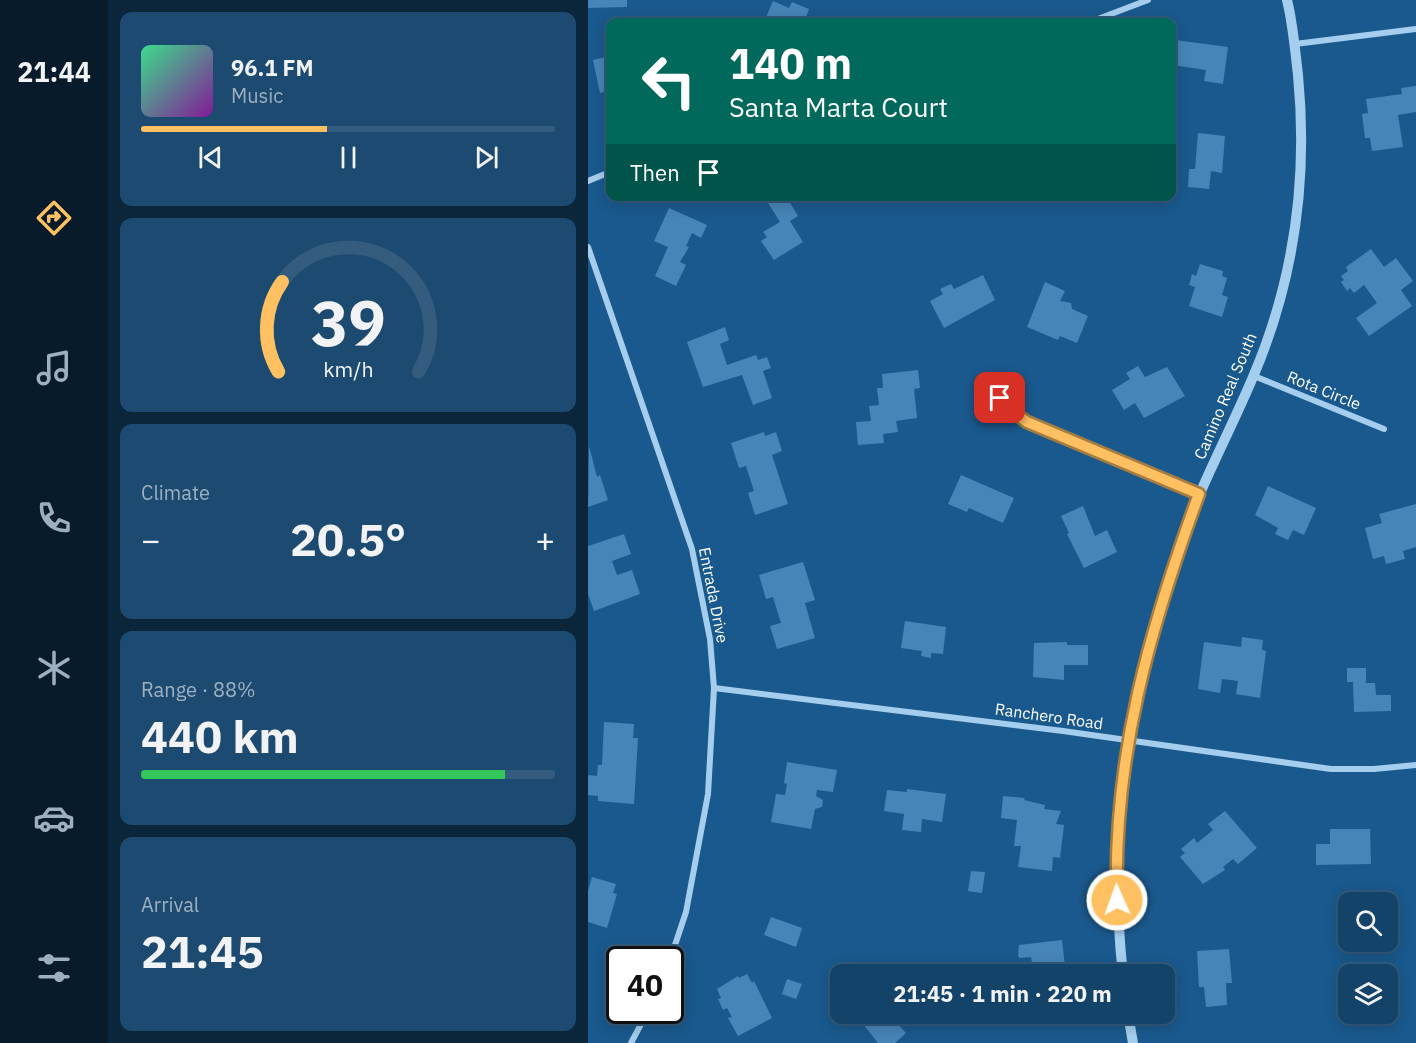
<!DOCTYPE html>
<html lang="en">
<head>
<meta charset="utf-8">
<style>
  :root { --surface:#14436a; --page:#1d4a70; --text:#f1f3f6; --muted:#9db0c1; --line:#335c7e; --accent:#ffc062 }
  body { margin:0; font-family:"IBM Plex Sans",sans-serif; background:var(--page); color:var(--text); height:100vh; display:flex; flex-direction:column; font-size:22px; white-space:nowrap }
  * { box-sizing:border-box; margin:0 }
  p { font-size:20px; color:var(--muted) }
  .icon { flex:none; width:33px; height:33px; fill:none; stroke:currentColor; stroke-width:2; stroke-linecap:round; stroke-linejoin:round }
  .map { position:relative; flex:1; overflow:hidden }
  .sheet { display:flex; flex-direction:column; gap:12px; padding:12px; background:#0b253a; width:480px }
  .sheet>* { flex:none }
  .guide { position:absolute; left:18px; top:18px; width:570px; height:183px; border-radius:12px; box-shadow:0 3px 15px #0003,0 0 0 2px var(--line); background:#00695c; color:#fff; overflow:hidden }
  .controls { position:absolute; left:750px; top:892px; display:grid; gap:12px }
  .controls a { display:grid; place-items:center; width:60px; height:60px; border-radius:12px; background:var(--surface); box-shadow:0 3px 15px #0003,0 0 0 2px var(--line); font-size:30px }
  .speed { position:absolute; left:18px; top:946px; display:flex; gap:12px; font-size:30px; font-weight:700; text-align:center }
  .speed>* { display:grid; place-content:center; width:78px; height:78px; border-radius:50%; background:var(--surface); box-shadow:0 3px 15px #0003,0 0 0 2px var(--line); line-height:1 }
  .speed .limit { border:3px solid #111; border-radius:9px; background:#fff; color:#111 }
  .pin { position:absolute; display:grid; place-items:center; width:51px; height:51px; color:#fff; margin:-26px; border-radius:12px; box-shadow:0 3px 9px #0006 }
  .me { position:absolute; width:66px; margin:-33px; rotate:358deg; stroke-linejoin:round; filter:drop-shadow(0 0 4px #0008) }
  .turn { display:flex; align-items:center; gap:21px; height:126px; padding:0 24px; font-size:27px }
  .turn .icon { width:78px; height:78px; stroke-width:2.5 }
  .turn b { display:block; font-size:42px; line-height:51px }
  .then { display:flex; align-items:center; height:57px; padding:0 24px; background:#0003; gap:12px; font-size:22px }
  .big { font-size:45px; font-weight:700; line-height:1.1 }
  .sheet .tile { flex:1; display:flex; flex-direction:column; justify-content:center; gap:9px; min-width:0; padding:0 21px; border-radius:12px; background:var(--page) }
  .sheet .dial { align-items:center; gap:0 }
  .dial svg { height:156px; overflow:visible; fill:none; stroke:var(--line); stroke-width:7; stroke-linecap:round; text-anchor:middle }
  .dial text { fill:var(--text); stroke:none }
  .song { display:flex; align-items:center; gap:18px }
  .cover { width:72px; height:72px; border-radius:9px; background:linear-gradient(135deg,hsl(150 70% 55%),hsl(290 70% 35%)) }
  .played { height:6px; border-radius:3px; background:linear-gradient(90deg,var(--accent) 45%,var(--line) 45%) }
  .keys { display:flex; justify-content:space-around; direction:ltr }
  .heat { display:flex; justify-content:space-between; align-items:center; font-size:33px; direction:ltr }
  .charge { height:9px; border-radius:4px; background:linear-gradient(90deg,#34c759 88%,var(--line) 0) }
  .trip { position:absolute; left:242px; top:964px; width:345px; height:60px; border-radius:12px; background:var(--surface); box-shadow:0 3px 15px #0003,0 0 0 2px var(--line); font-weight:700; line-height:60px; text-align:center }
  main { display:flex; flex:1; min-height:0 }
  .dock { display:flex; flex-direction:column; width:108px; justify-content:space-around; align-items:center; background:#081b2a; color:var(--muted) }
  .dock .icon { width:42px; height:42px }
  .dock .on { color:var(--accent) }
  .dock b { font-size:27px; color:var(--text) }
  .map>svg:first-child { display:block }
  .building { fill:#4685b7 }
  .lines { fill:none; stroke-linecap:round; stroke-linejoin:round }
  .minor { stroke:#a5ceee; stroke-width:6 }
  .tertiary { stroke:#a5ceee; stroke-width:10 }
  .route-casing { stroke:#a67d40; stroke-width:15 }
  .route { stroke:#ffc062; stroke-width:10 }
  .labels { text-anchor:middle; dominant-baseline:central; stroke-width:6; stroke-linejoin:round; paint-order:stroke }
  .street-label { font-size:16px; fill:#fff; stroke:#1a598d }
</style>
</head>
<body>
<main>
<nav class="dock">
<b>21:44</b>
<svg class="icon on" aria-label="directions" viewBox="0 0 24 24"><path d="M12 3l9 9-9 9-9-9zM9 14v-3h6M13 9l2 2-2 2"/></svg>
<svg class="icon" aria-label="music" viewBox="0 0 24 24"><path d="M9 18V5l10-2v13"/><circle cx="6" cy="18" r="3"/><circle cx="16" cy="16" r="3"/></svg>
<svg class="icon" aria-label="phone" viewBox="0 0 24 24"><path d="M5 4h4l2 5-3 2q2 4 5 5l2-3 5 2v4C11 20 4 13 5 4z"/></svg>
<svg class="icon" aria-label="climate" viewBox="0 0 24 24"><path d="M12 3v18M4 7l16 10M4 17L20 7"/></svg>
<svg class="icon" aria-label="car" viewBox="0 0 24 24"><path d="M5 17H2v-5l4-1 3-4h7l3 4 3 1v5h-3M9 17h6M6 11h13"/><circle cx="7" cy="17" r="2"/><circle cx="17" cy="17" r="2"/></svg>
<svg class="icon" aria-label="filters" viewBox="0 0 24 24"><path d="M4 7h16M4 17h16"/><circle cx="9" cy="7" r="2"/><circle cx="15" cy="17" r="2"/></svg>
</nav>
<section class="sheet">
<div class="tile">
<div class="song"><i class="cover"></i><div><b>96.1 FM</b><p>Music</p></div></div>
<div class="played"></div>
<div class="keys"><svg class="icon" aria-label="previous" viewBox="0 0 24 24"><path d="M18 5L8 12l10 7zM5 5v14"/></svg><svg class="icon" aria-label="pause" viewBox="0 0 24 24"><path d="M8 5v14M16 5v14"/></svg><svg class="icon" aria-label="next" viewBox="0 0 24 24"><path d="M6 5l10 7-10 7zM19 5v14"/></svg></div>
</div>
<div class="tile dial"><svg viewBox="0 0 100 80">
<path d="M14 69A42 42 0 1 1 86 69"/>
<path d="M14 69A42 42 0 0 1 16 23" stroke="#ffc062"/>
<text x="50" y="56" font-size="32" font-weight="700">39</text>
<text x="50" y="72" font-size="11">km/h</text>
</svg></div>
<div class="tile"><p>Climate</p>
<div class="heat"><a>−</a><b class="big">20.5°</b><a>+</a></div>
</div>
<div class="tile"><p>Range · 88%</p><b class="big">440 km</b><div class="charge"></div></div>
<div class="tile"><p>Arrival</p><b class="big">21:45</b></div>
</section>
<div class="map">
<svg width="828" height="1043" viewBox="0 0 828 1043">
  <rect width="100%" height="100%" fill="#1a598d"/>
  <g class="building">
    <polygon points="0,0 39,0 39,7 0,8"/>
    <polygon points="185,1 201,8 204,2 221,9 217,20 224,22 176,22"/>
    <polygon points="587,40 640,47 635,84 616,81 618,70 584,65"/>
    <polygon points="22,56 22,90 12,93 5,60"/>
    <polygon points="828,86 828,112 810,115 815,147 784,151 782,138 777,138 774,114 780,113 778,99 814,94 813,88"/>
    <polygon points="610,133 637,136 634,173 623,171 621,189 600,187 601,169 607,169"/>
    <polygon points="191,196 198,196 210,216 202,221 215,242 186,260 173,241 179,237 175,232 192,222 180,203"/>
    <polygon points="81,208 119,225 113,238 104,233 98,246 101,247 92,262 98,265 88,286 67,276 80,247 66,241"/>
    <polygon points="783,249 796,267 808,258 825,281 813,290 824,306 781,336 768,318 789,303 776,285 766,293 762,288 759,291 753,282 756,280 753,276 760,271 758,267"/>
    <polygon points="612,264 635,271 634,276 639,278 634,295 640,297 634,317 601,306 607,287 601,285 604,274 608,276"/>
    <polygon points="395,275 407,300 356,328 342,301 355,294 352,289 363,284 366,289"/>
    <polygon points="457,282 477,291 472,301 483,303 484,309 500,316 489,343 472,336 470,340 439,327"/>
    <polygon points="137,327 141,340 132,344 139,365 168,355 170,360 179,357 183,368 175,371 184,398 165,405 154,375 115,387 99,342"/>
    <polygon points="550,366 557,377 579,367 597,396 556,418 547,403 536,410 524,390 542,379 538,373"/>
    <polygon points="330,370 332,388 326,389 329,418 308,421 310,432 295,434 296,443 270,445 268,422 283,421 281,406 291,405 289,388 295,388 294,374"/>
    <polygon points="176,432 177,436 188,432 194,451 184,455 200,504 167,515 160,493 166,491 158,466 151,468 143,443"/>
    <polygon points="1,446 9,477 12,475 20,500 0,507"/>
    <polygon points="373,475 426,498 415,523 381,508 379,512 360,504"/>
    <polygon points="680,486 728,508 716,535 705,530 700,540 687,534 690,528 667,515"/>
    <polygon points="828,504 828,547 815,551 817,559 798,564 796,556 785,559 777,528 794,523 791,514"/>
    <polygon points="495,506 507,536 519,530 529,552 496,568 479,534 481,533 473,516"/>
    <polygon points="36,534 43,554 24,561 29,575 44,570 52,594 6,611 0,594 0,546"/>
    <polygon points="215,562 227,600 217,603 227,638 189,649 182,626 193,623 185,597 178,599 171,575"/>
    <polygon points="317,621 358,627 355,654 343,653 343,658 333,656 334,651 313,648"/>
    <polygon points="654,637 675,640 674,650 678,651 672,698 648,694 650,681 634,679 632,693 610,689 616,642 653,647"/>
    <polygon points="479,642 479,645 500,645 500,665 476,665 476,680 445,677 446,643"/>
    <polygon points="759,668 778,668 778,683 787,683 788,695 803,695 803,711 766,712 765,682 759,682"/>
    <polygon points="16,722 46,724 45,738 50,738 46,804 10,801 10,796 0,795 0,775 9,776 10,765 14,765"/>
    <polygon points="199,762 249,770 245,792 229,790 228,796 235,800 234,807 227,809 223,829 183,822 188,794 197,795 199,784 196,783"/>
    <polygon points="319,789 358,794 354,822 334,819 333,832 314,830 316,814 296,811 299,790 319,792"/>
    <polygon points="415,796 437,798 436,800 457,805 456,809 473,811 468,824 476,825 472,858 465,857 464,871 430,867 433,846 426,846 429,820 413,818"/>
    <polygon points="637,811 669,848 650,864 645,859 635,867 637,870 615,884 592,857 597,853 593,849 606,838 609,843 625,830 620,824"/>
    <polygon points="742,829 782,829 783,864 728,865 728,844 742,844"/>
    <polygon points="383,871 397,872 394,893 380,891"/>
    <polygon points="4,877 28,884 25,893 29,894 19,928 0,922 0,891"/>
    <polygon points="183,917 214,928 208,947 176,935"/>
    <polygon points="474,940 478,975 446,975 443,957 432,958 430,956 431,945"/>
    <polygon points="641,949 644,983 638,983 639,1005 618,1007 616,987 611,987 609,951"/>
    <polygon points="159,974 164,983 166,981 184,1018 150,1036 140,1018 144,1017 139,1008 135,1010 130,999 133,998 129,989 150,976 151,978"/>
    <polygon points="199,979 214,984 208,999 194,994"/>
    <polygon points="267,1014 301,1014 318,1033 307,1043 290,1043"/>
  </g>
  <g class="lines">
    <g class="minor">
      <polyline points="502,22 560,0"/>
      <polyline points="707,44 828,29"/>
      <polyline points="0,181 22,172"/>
      <polyline points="0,247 104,549 122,639 126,688 120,794 98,912 82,960"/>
      <polyline points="666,376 796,429"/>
      <polyline points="408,392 424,411 439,422 611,494"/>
      <polyline points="126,688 475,731 743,769 786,769 828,765"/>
      <polyline points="43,1043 60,1011"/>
    </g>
    <g class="tertiary">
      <path d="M535 975C518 820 541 699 589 553 609 492 640 436 665 377 706 281 720 178 710 75 707 50 705 24 699 0"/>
      <polyline points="540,1014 545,1043"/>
    </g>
  </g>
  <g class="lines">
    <g class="route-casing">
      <path id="route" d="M412 398 424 411 439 422 611 494C562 628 525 755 529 900"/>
    </g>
    <use href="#route" class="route"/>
  </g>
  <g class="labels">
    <g class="street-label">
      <text transform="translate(736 390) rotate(22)">Rota Circle</text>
      <text transform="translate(637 396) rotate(-67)">Camino Real South</text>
      <text transform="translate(126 595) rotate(79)">Entrada Drive</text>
      <text transform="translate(461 716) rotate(8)">Ranchero Road</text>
    </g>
  </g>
</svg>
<div class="controls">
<a><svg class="icon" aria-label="search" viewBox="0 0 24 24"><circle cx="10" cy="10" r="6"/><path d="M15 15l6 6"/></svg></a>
<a><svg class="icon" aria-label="layers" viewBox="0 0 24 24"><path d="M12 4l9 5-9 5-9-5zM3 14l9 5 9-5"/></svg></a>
</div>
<div class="speed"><div class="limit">40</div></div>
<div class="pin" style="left:412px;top:398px;background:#d93025"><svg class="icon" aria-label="arrive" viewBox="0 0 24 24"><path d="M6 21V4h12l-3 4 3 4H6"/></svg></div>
<svg class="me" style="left:529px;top:900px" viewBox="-20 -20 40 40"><circle r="17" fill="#ffc062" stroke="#fff" stroke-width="3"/><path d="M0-11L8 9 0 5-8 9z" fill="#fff"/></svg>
<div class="trip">21:45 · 1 min · 220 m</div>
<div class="guide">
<div class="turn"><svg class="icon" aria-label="left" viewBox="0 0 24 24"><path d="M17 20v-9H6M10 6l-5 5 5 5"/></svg><div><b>140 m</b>Santa Marta Court</div></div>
<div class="then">Then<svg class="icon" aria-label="arrive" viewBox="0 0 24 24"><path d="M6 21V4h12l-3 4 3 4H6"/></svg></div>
</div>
</div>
</main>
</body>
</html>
